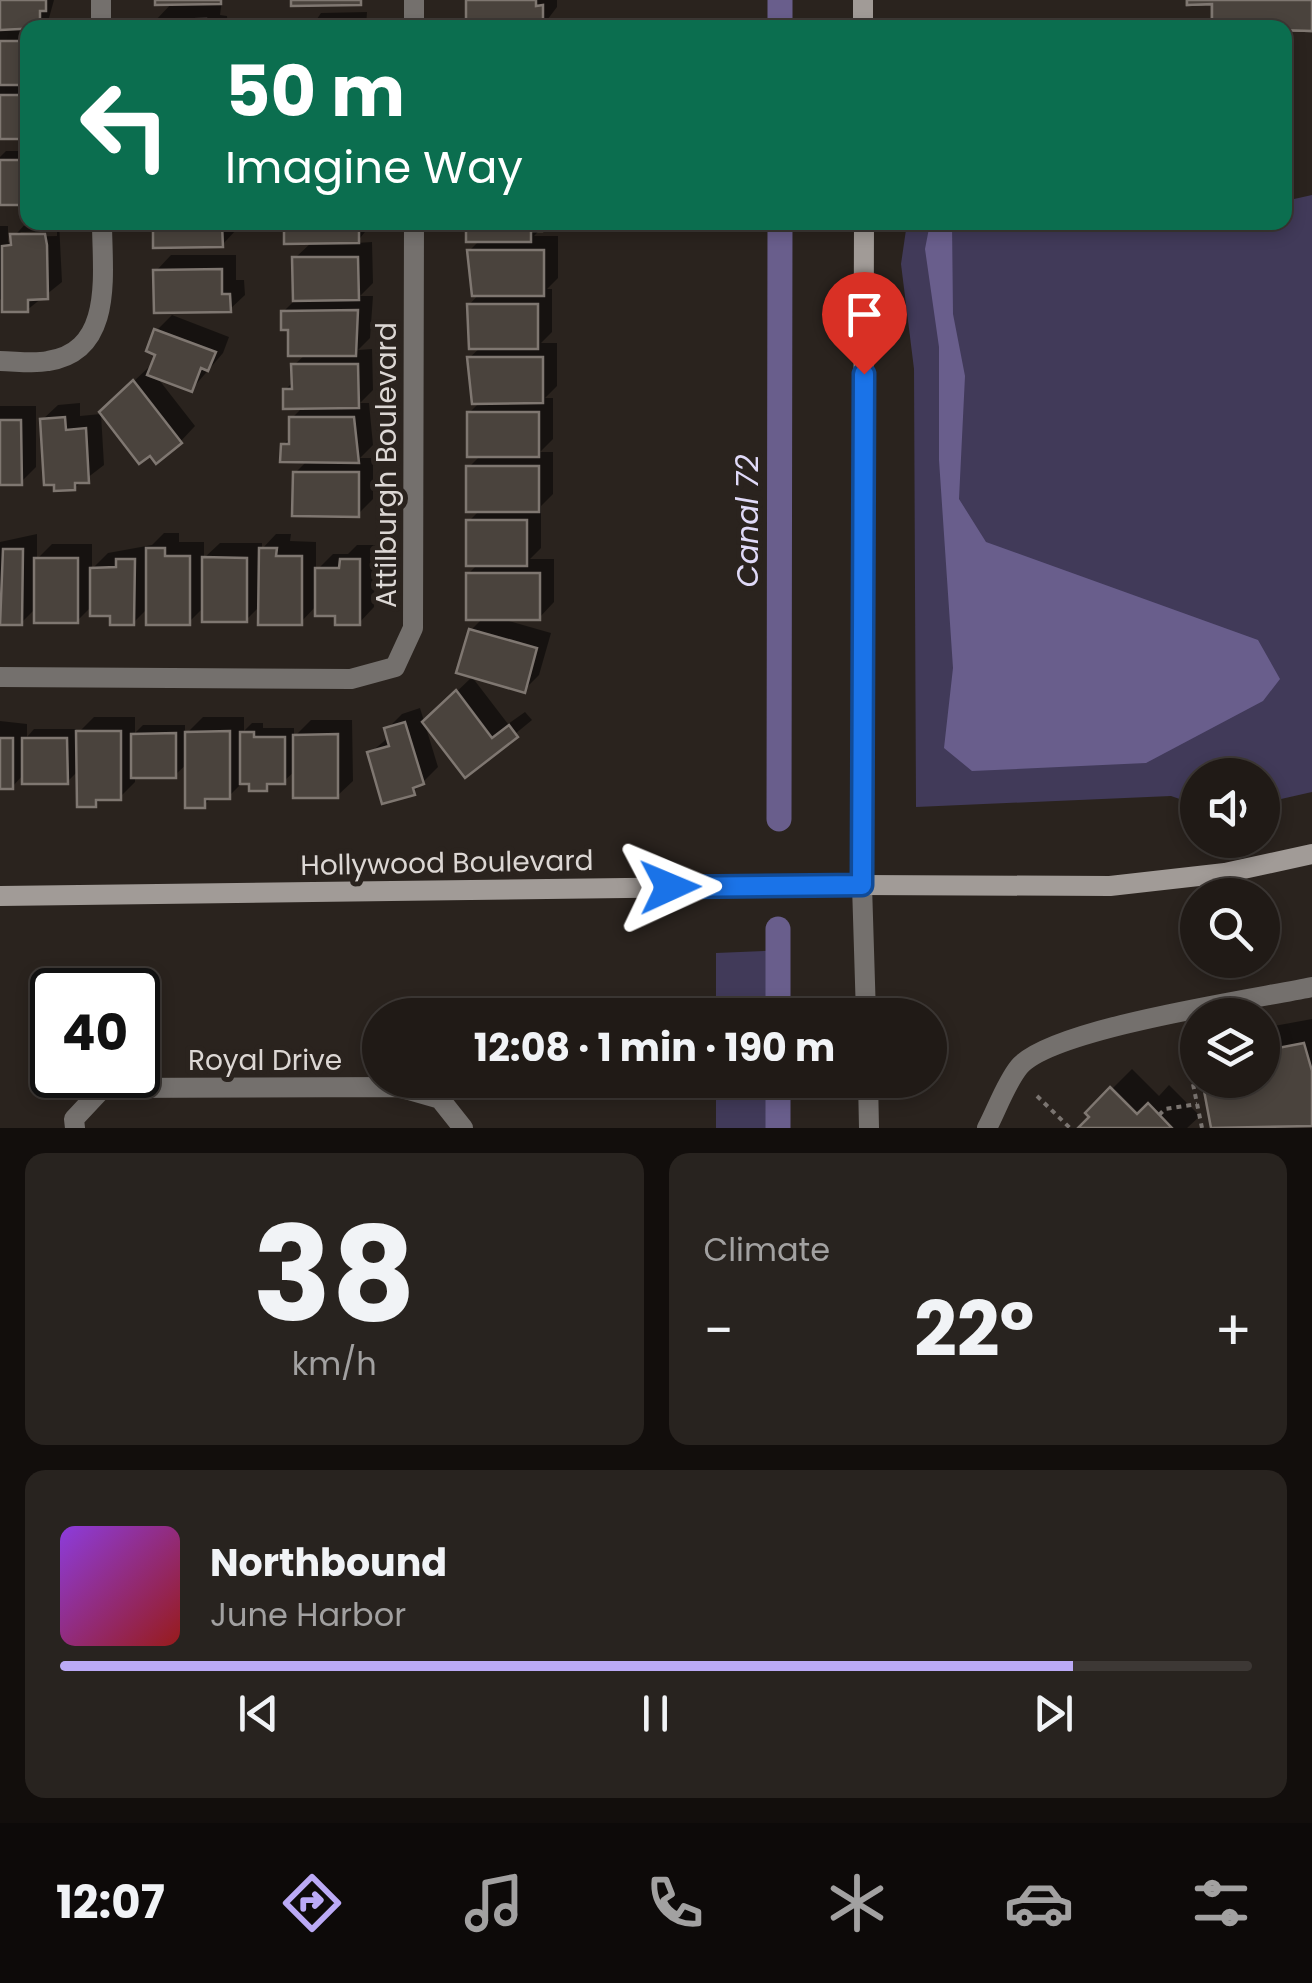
<!DOCTYPE html>
<html lang="en">
<head>
<meta charset="utf-8">
<style>
  :root { --surface:#201a16; --page:#28231f; --text:#f1f3f6; --muted:#a2a1a1; --line:#3d3835; --accent:#bbaaf6 }
  body { margin:0; font-family:Poppins,sans-serif; background:var(--page); color:var(--text); height:100vh; display:flex; flex-direction:column; font-size:38px; white-space:nowrap }
  * { box-sizing:border-box; margin:0 }
  p { font-size:32px; color:var(--muted) }
  .icon { flex:none; width:55px; height:55px; fill:none; stroke:currentColor; stroke-width:2; stroke-linecap:round; stroke-linejoin:round }
  .map { position:relative; height:1128px; overflow:hidden }
  .drawer { display:flex; flex-direction:column; gap:25px; padding:25px; background:#120e0c; flex:1 }
  .drawer>* { flex:none }
  .top-card { position:absolute; left:20px; top:20px; width:1272px; height:210px; border-radius:20px; box-shadow:0 5px 15px #0003,0 0 0 2px var(--line); background:#0b6e4f; color:#fff; overflow:hidden }
  .fabs { position:absolute; left:1180px; top:758px; display:grid; gap:20px }
  .fabs a { display:grid; place-items:center; width:100px; height:100px; border-radius:50%; background:var(--surface); box-shadow:0 5px 15px #0003,0 0 0 2px var(--line); font-size:50px }
  .speed { position:absolute; left:30px; top:968px; display:flex; gap:20px; font-size:50px; font-weight:700; text-align:center }
  .speed>* { display:grid; place-content:center; width:130px; height:130px; border-radius:50%; background:var(--surface); box-shadow:0 5px 15px #0003,0 0 0 2px var(--line); line-height:1 }
  .speed .limit { border:5px solid #111; border-radius:15px; background:#fff; color:#111 }
  .pin { position:absolute; display:grid; place-items:center; width:85px; height:85px; color:#fff; margin:-102px -42px; border-radius:50% 50% 50% 0; rotate:-45deg; box-shadow:0 0 10px #0007 }
  .pin .icon { rotate:45deg }
  .me { position:absolute; width:110px; margin:-55px; rotate:89deg; stroke-linejoin:round; filter:drop-shadow(0 0 8px #0008) }
  .turn { display:flex; align-items:center; gap:35px; height:210px; padding:0 40px; font-size:45px }
  .turn .icon { width:130px; height:130px; stroke-width:2.5 }
  .turn b { display:block; font-size:70px; line-height:85px }
  .big { font-size:75px; font-weight:700; line-height:1.1 }
  .drawer .card { flex:1; display:flex; flex-direction:column; justify-content:center; gap:15px; min-width:0; padding:0 35px; border-radius:20px; background:var(--page) }
  .drawer .dial { align-items:center; gap:0 }
  .dial b { font-size:130px; line-height:1 }
  .song { display:flex; align-items:center; gap:30px }
  .cover { width:120px; height:120px; border-radius:15px; background:linear-gradient(135deg,hsl(270 70% 55%),hsl(0 70% 35%)) }
  .played { height:10px; border-radius:5px; background:linear-gradient(90deg,var(--accent) 85%,var(--line) 85%) }
  .keys { display:flex; justify-content:space-around; direction:ltr }
  .heat { display:flex; justify-content:space-between; align-items:center; font-size:55px; direction:ltr }
  .drawer .tiles { flex:1; display:grid; gap:25px; grid-template-columns:1fr 1fr }
  .card:last-child { grid-column:span 2 }
  .trip { position:absolute; left:362px; top:998px; width:585px; height:100px; border-radius:50px; background:var(--surface); box-shadow:0 5px 15px #0003,0 0 0 2px var(--line); font-weight:700; line-height:100px; text-align:center }
  .menu { display:flex; height:160px; justify-content:space-around; align-items:center; background:#0d0a09; color:var(--muted) }
  .menu .icon { width:70px; height:70px }
  .menu .on { color:var(--accent) }
  .menu b { font-size:45px; color:var(--text) }
  .map>svg:first-child { display:block }
  .green { fill:#413a59 }
  .water { fill:#695e8c }
  .shadow { fill:#0007; fill-rule:evenodd }
  .lines { fill:none; stroke-linecap:round; stroke-linejoin:round }
  .canal { stroke:#695e8c; stroke-width:25 }
  .building { fill:#4a433d; stroke:#7f7771; stroke-width:2.5 }
  .path { stroke:#7a7470; stroke-width:4; stroke-dasharray:5 5; stroke-linecap:butt }
  .street { stroke:#74706d; stroke-width:20 }
  .secondary { stroke:#a19b97; stroke-width:20 }
  .route-casing { stroke:#114b97; stroke-width:25 }
  .route { stroke:#1a73e8; stroke-width:18 }
  .labels { text-anchor:middle; dominant-baseline:central; stroke-width:10; stroke-linejoin:round; paint-order:stroke }
  .street-label { font-size:28px; fill:#dcd7d4; stroke:#2a231e }
  .water-label { font-size:30px; font-style:italic; fill:#e0daf8; stroke:#2a231e }
</style>
</head>
<body>
<div class="map">
<svg width="1312" height="1128" viewBox="0 0 1312 1128">
  <rect width="100%" height="100%" fill="#2a231e"/>
  <g class="green">
    <polygon points="1312,195 1312,792 1263,803 1262,775 1198,775 1197,805 1171,796 916,807 914,369 901,264 907,223 1285,222 1285,201"/>
    <polygon points="789,950 789,1015 716,1015 716,953"/>
    <rect x="716" y="1080" width="74" height="48"/>
  </g>
  <polygon class="water" points="930,223 952,223 953,314 965,376 959,499 986,542 1258,640 1280,679 1263,701 1146,763 972,771 944,748 953,668 939,460 939,347 925,249"/>
  <g class="shadow">
    <polygon points="0,0 54,0 49,18 40,27 60,26 28,28 28,137 0,137"/>
    <polygon points="158,0 222,0 220,15 227,16 228,28 155,28 155,21 173,2"/>
    <polygon points="468,0 557,0 557,7 541,28 477,28 482,22"/>
    <polygon points="367,12 366,28 311,28 321,13"/>
    <polygon points="6,151 28,151 28,203 0,203 0,157"/>
    <path d="M28 221 59 222 62 282 27 310 5 295 0 300V226H8V243ZM57 231V236L16 237 21 232Z"/>
    <polygon points="156,222 237,222 237,229 222,245"/>
    <polygon points="289,222 373,222 356,243 372,242 373,283 360,296 373,296 370,338 358,350 372,349 373,390 360,403 369,403 373,445 360,458 373,458 373,499 358,514 295,473 308,460 283,445 291,437 292,418 304,406 285,390 294,381 294,365 306,354 283,312 295,300 295,258 312,242 286,226"/>
    <polygon points="471,222 547,222 534,236 558,236 558,278 547,289 552,289 552,332 541,343 557,343 557,386 545,398 553,398 553,439 540,452 553,452 553,494 541,506 541,548 530,559 554,559 554,602 539,618 502,619 551,633 539,675 524,690 471,630 483,618 468,574 479,563 469,521 481,509 469,467 482,454 469,413 481,401 469,358 481,347 469,305 480,293 469,251 481,239"/>
    <polygon points="171,255 236,255 236,280 244,280 245,295 229,310 156,271"/>
    <polygon points="172,315 229,337 223,353 192,389 156,376 195,426 180,442 117,397 149,367 152,371 159,353 157,330"/>
    <polygon points="80,403 80,416 101,414 104,465 74,488 42,420 58,405"/>
    <polygon points="0,406 36,406 36,467 21,482 0,483"/>
    <polygon points="164,533 179,533 179,542 204,542 204,558 220,543 262,543 262,549 276,534 291,534 290,541 316,542 316,571 333,554 348,554 357,545 375,545 374,607 359,623 317,605 301,622 261,605 246,620 204,607 189,622 149,607 133,623 93,605 77,621 36,608 21,623 0,623 0,542 37,534 37,559 52,544 92,544 92,569 108,553 152,545"/>
    <polygon points="472,677 508,724 525,712 532,720 465,775 425,722"/>
    <polygon points="420,708 438,767 413,792 370,753 389,737 387,729 402,714"/>
    <polygon points="94,717 135,717 135,733 143,725 185,725 185,735 203,717 244,717 244,731 252,723 263,723 263,728 294,728 294,737 311,720 352,720 353,781 337,796 296,770 284,781 273,781 266,788 244,781 229,796 213,796 204,805 188,763 175,775 135,775 135,782 120,797 103,797 95,805 79,770 67,782 24,774 12,787 0,787 0,721 27,724 27,737 34,729 76,729 76,735"/>
    <polygon points="1312,1019 1312,1124 1214,1128 1204,1080 1262,1080 1262,1033 1268,1027"/>
    <polygon points="1132,1069 1159,1096 1169,1085 1200,1116 1187,1128 1081,1128 1093,1117 1088,1113"/>
  </g>
  <g class="lines">
    <g class="canal">
      <polyline points="780,28 780,0"/>
      <polyline points="779,819 780,222"/>
      <polyline points="778,929 778,1015"/>
      <polyline points="778,1080 778,1128"/>
    </g>
  </g>
  <g class="building">
    <polygon points="0,0 46,0 46,11 40,11 40,28 0,30"/>
    <polygon points="155,0 221,0 221,4 155,5"/>
    <polygon points="291,0 361,0 361,5 291,6"/>
    <polygon points="466,0 536,0 536,6 543,5 543,25 466,25"/>
    <polygon points="1187,0 1261,0 1261,5 1273,4 1273,0 1312,0 1312,31 1212,28 1212,4 1187,5"/>
    <polygon points="1187,0 1312,0 1312,31 1212,28 1212,4 1187,5"/>
    <polygon points="206,19 206,28 152,28 152,20"/>
    <polygon points="359,21 359,28 308,28 308,22"/>
    <rect x="0" y="41" width="28" height="44"/>
    <rect x="0" y="95" width="28" height="44"/>
    <rect x="0" y="160" width="28" height="45"/>
    <polygon points="153,222 230,222 230,224 222,224 223,247 153,248"/>
    <polygon points="292,222 359,222 359,243 284,244 284,225"/>
    <polygon points="466,222 542,222 542,231 531,231 531,242 466,242"/>
    <polygon points="10,234 45,234 47,245 48,299 28,300 28,312 2,312 2,246 11,245"/>
    <polygon points="467,250 544,250 544,296 472,296"/>
    <polygon points="292,257 358,257 359,300 293,301"/>
    <polygon points="222,269 222,294 230,294 231,312 154,313 153,270"/>
    <polygon points="467,304 538,304 538,349 469,349"/>
    <polygon points="358,310 356,356 288,356 288,330 281,330 281,311"/>
    <polygon points="154,329 216,352 208,371 201,368 192,392 147,375 155,355 146,351"/>
    <polygon points="467,357 543,357 543,403 472,404"/>
    <polygon points="291,364 358,364 359,408 283,409 283,389 292,389"/>
    <polygon points="133,380 182,443 156,464 150,456 139,464 99,412"/>
    <rect x="467" y="412" width="72" height="45"/>
    <polygon points="65,417 66,430 86,428 89,483 75,483 75,490 54,491 54,485 44,485 40,419"/>
    <polygon points="289,417 354,417 359,463 280,462 281,444 289,444"/>
    <polygon points="0,420 21,420 22,485 0,485"/>
    <rect x="466" y="466" width="73" height="46"/>
    <polygon points="293,472 359,472 359,517 292,516"/>
    <rect x="466" y="520" width="61" height="46"/>
    <polygon points="146,548 165,548 165,556 190,556 190,625 146,625"/>
    <polygon points="259,548 277,548 276,556 302,556 302,625 258,625"/>
    <polygon points="3,549 23,549 22,625 0,625"/>
    <polygon points="202,557 247,558 247,622 202,622"/>
    <rect x="34" y="558" width="44" height="65"/>
    <polygon points="116,559 135,559 134,625 110,625 110,616 90,616 90,568 116,567"/>
    <polygon points="340,559 360,559 360,625 335,625 335,616 315,616 315,568 339,568"/>
    <rect x="466" y="573" width="74" height="47"/>
    <polygon points="469,629 537,648 525,693 456,673"/>
    <polygon points="456,690 492,738 509,725 518,737 465,778 422,722"/>
    <polygon points="405,722 424,784 413,788 415,795 382,804 367,752 389,746 384,728"/>
    <polygon points="76,731 121,731 121,800 96,800 96,807 77,807"/>
    <polygon points="230,731 230,799 205,799 205,808 185,808 185,732"/>
    <polygon points="240,732 254,732 254,737 285,737 285,784 267,784 267,791 249,791 249,784 240,784"/>
    <polygon points="176,733 176,778 131,778 131,734"/>
    <polygon points="338,734 338,798 293,798 293,735"/>
    <rect x="0" y="738" width="13" height="51"/>
    <polygon points="22,738 67,738 68,784 22,784"/>
    <polygon points="1304,1043 1312,1071 1312,1126 1211,1128 1202,1080 1234,1080 1235,1085 1241,1080 1262,1080 1262,1051"/>
    <polygon points="1110,1087 1137,1114 1148,1103 1172,1128 1078,1128 1089,1117 1085,1113"/>
  </g>
  <g class="lines">
    <g class="path">
      <polyline points="1185,1045 1202,1128"/>
      <polyline points="1238,1080 1238,1084"/>
      <polyline points="1037,1096 1070,1128"/>
      <polyline points="1159,1115 1165,1109 1197,1104"/>
    </g>
    <g class="street">
      <polyline points="101,0 101,28"/>
      <polyline points="414,28 414,0"/>
      <path d="M0 361C15 361 33 364 48 361 115 351 102 272 102 222"/>
      <polyline points="0,677 351,679 395,667 413,628 414,222"/>
      <polyline points="862,885 866,1015"/>
      <polyline points="868,1080 869,1128"/>
      <polyline points="75,1128 74,1119 103,1088 398,1087 440,1099 463,1128"/>
      <path d="M987 1128C997 1109 1006 1083 1019 1067 1051 1028 1255 999 1312 987"/>
    </g>
    <g class="secondary">
      <polyline points="863,28 863,0"/>
      <polyline points="862,885 864,222"/>
      <polyline points="0,896 862,885 1110,886 1225,873 1312,854"/>
    </g>
  </g>
  <g class="lines">
    <g class="route-casing">
      <polyline id="route" points="670,887 862,885 864,374"/>
    </g>
    <use href="#route" class="route"/>
  </g>
  <g class="labels">
    <g class="street-label">
      <text transform="translate(386 465) rotate(-90)">Attilburgh Boulevard</text>
      <text transform="translate(447 863) rotate(-1)">Hollywood Boulevard</text>
      <text x="265" y="1060">Royal Drive</text>
    </g>
    <g class="water-label">
      <text transform="translate(747 521) rotate(-90)">Canal 72</text>
    </g>
  </g>
</svg>
<div class="fabs">
<a><svg class="icon" aria-label="sound" viewBox="0 0 24 24"><path d="M4 9h4l5-4v14l-5-4H4zM17 9q2 3 0 6"/></svg></a>
<a><svg class="icon" aria-label="search" viewBox="0 0 24 24"><circle cx="10" cy="10" r="6"/><path d="M15 15l6 6"/></svg></a>
<a><svg class="icon" aria-label="layers" viewBox="0 0 24 24"><path d="M12 4l9 5-9 5-9-5zM3 14l9 5 9-5"/></svg></a>
</div>
<div class="speed"><div class="limit">40</div></div>
<div class="pin" style="left:864px;top:374px;background:#d93025"><svg class="icon" aria-label="arrive" viewBox="0 0 24 24"><path d="M6 21V4h12l-3 4 3 4H6"/></svg></div>
<svg class="me" style="left:670px;top:887px" viewBox="-20 -20 40 40"><path d="M0-17L14 15 0 8-14 15z" fill="#1a73e8" stroke="#fff" stroke-width="4"/></svg>
<div class="trip">12:08 · 1 min · 190 m</div>
<div class="top-card">
<div class="turn"><svg class="icon" aria-label="left" viewBox="0 0 24 24"><path d="M17 20v-9H6M10 6l-5 5 5 5"/></svg><div><b>50 m</b>Imagine Way</div></div>
</div>
</div>
<section class="drawer">
<div class="tiles">
<div class="card dial"><b>38</b><p>km/h</p></div>
<div class="card"><p>Climate</p>
<div class="heat"><a>−</a><b class="big">22°</b><a>+</a></div>
</div>
<div class="card">
<div class="song"><i class="cover"></i><div><b>Northbound</b><p>June Harbor</p></div></div>
<div class="played"></div>
<div class="keys"><svg class="icon" aria-label="previous" viewBox="0 0 24 24"><path d="M18 5L8 12l10 7zM5 5v14"/></svg><svg class="icon" aria-label="pause" viewBox="0 0 24 24"><path d="M8 5v14M16 5v14"/></svg><svg class="icon" aria-label="next" viewBox="0 0 24 24"><path d="M6 5l10 7-10 7zM19 5v14"/></svg></div>
</div>
</div>
</section>
<nav class="menu">
<b>12:07</b>
<svg class="icon on" aria-label="directions" viewBox="0 0 24 24"><path d="M12 3l9 9-9 9-9-9zM9 14v-3h6M13 9l2 2-2 2"/></svg>
<svg class="icon" aria-label="music" viewBox="0 0 24 24"><path d="M9 18V5l10-2v13"/><circle cx="6" cy="18" r="3"/><circle cx="16" cy="16" r="3"/></svg>
<svg class="icon" aria-label="phone" viewBox="0 0 24 24"><path d="M5 4h4l2 5-3 2q2 4 5 5l2-3 5 2v4C11 20 4 13 5 4z"/></svg>
<svg class="icon" aria-label="climate" viewBox="0 0 24 24"><path d="M12 3v18M4 7l16 10M4 17L20 7"/></svg>
<svg class="icon" aria-label="car" viewBox="0 0 24 24"><path d="M5 17H2v-5l4-1 3-4h7l3 4 3 1v5h-3M9 17h6M6 11h13"/><circle cx="7" cy="17" r="2"/><circle cx="17" cy="17" r="2"/></svg>
<svg class="icon" aria-label="filters" viewBox="0 0 24 24"><path d="M4 7h16M4 17h16"/><circle cx="9" cy="7" r="2"/><circle cx="15" cy="17" r="2"/></svg>
</nav>
</body>
</html>
